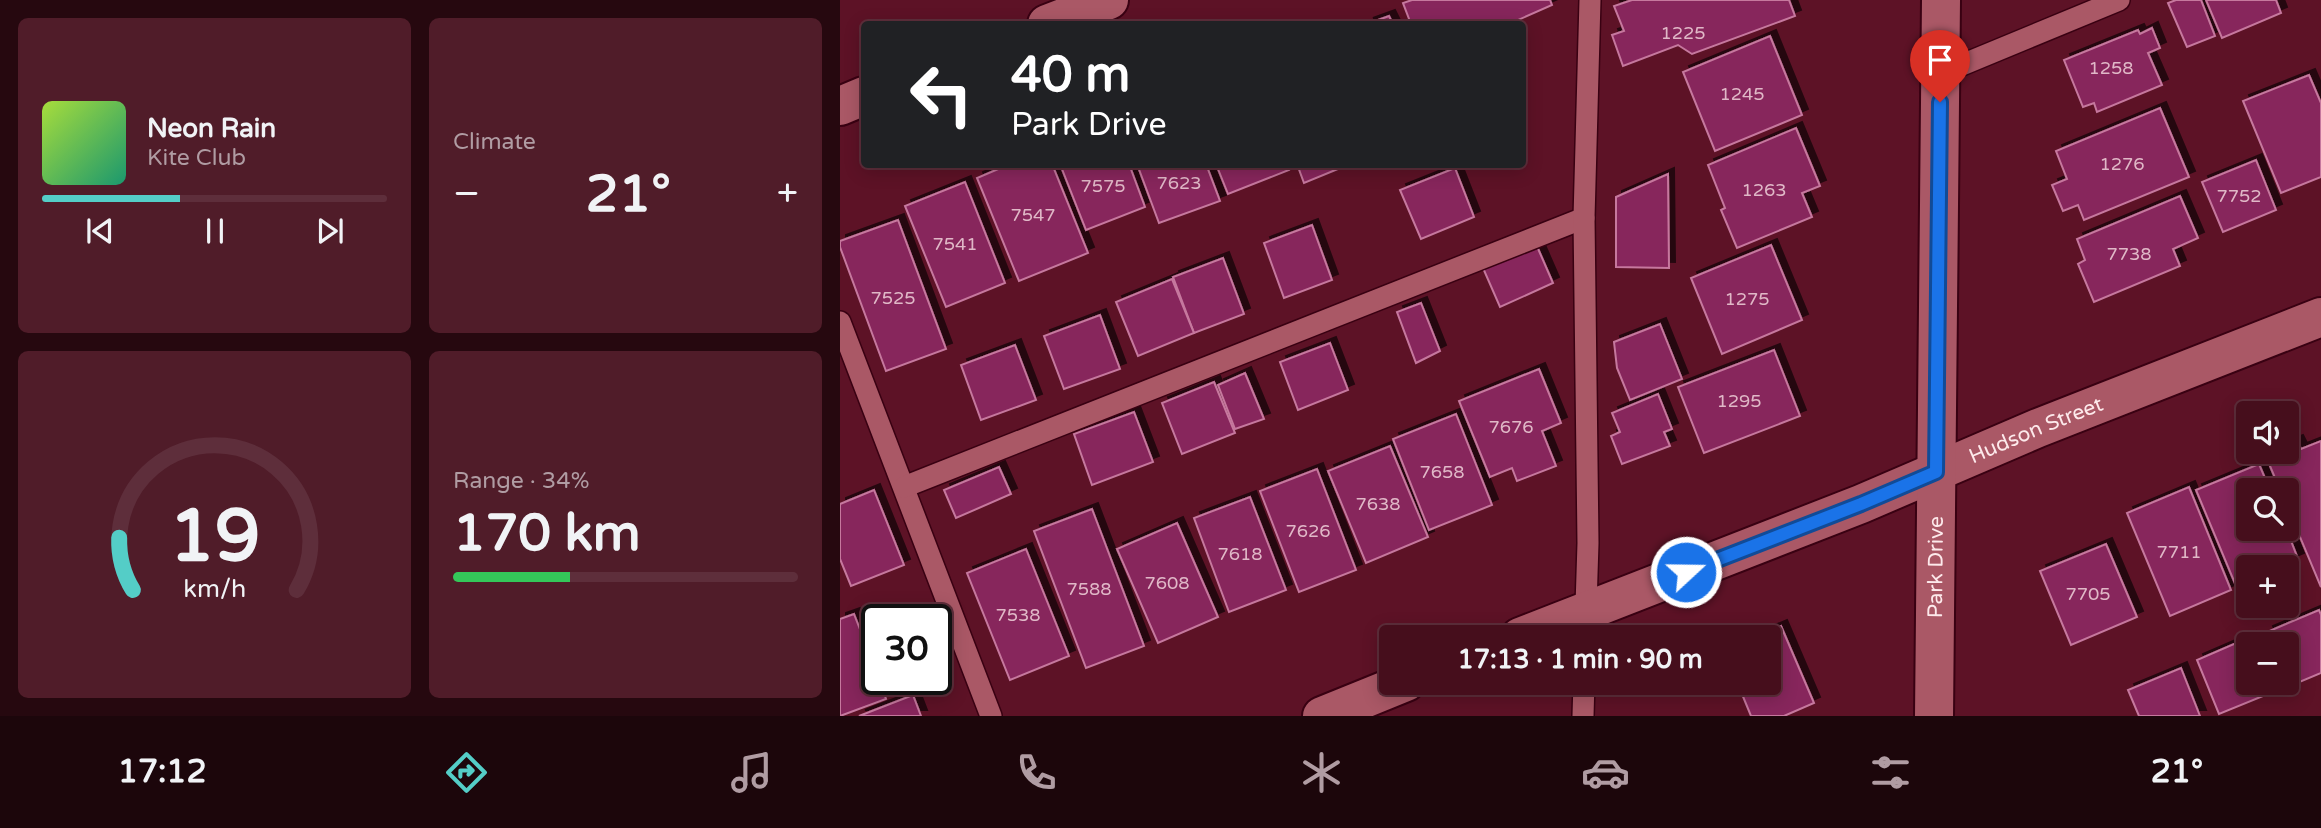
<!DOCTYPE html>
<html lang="en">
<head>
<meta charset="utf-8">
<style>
  :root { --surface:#460e1c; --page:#501c29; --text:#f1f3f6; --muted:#b09ca3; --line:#5e2e3b; --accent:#54cdc7 }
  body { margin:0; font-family:"Varela Round",sans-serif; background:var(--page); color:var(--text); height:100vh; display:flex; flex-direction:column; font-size:26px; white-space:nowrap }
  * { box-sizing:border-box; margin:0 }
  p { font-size:23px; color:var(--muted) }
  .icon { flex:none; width:38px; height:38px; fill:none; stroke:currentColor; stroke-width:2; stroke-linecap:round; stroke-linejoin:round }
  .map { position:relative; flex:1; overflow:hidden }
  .drawer { display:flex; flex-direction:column; gap:18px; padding:18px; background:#26080f; width:840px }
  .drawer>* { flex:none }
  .guide { position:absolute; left:21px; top:21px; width:665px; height:147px; border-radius:7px; box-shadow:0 4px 18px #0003,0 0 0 2px var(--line); background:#202124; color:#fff; overflow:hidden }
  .fabs { position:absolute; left:1396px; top:401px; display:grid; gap:14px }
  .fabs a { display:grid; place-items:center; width:63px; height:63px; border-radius:7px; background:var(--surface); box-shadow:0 4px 18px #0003,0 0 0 2px var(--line); font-size:35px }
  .speed { position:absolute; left:21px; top:604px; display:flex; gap:14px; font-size:35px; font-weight:700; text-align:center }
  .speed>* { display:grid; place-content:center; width:91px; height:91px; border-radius:50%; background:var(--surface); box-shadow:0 4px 18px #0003,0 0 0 2px var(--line); line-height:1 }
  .speed .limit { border:4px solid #111; border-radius:10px; background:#fff; color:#111 }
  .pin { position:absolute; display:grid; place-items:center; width:60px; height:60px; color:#fff; margin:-72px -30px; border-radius:50% 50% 50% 0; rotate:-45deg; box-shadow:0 0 7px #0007 }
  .pin .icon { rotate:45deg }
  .me { position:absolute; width:77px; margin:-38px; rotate:69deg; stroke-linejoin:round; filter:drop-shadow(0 0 5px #0008) }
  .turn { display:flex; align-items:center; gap:24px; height:147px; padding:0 35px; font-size:32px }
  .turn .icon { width:91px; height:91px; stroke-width:2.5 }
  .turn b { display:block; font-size:49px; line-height:60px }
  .big { font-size:52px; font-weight:800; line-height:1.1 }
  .drawer .widget { flex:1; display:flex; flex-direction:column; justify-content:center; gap:10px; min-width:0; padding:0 24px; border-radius:10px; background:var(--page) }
  .drawer .dial { align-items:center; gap:0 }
  .dial svg { height:182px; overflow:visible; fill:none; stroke:var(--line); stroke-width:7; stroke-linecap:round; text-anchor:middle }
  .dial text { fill:var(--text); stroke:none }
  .song { display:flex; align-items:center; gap:21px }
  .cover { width:84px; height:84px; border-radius:10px; background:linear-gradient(135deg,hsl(80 70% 55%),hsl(160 70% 35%)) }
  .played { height:7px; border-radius:4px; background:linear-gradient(90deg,var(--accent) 40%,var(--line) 40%) }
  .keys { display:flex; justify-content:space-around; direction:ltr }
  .heat { display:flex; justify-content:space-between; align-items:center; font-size:38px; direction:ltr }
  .charge { height:10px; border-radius:5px; background:linear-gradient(90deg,#34c759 34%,var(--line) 0) }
  .drawer .tiles { flex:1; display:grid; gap:18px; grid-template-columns:repeat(2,1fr) }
  .trip { position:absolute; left:539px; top:625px; width:402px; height:70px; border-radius:7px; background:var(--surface); box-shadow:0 4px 18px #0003,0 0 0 2px var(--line); font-weight:800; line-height:70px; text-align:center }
  .menu { display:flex; height:112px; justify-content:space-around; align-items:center; background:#1c060b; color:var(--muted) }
  .menu .icon { width:49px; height:49px }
  .menu .selected { color:var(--accent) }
  .menu b { font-size:32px; color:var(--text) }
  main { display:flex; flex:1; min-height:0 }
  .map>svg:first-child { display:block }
  .building { fill:#87265c; stroke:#c6789e; stroke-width:2; filter:url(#shadow) }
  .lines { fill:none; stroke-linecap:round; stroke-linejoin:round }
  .lane-casing { stroke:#390112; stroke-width:24 }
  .street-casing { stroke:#390112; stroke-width:42 }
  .secondary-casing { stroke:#390112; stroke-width:42 }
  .lane { stroke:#aa5866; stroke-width:21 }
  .street { stroke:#aa5866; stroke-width:38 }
  .secondary { stroke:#aa5866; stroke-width:38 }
  .route-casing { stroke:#114b97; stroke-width:18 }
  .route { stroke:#1a73e8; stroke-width:12 }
  .labels { text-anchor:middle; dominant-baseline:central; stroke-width:7; stroke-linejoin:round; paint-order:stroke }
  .number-label { font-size:18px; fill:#e0b8c7 }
  .street-label { font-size:21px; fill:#fde9eb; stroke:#5d1226 }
</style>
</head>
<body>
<main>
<section class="drawer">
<div class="tiles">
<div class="widget">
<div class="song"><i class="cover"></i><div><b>Neon Rain</b><p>Kite Club</p></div></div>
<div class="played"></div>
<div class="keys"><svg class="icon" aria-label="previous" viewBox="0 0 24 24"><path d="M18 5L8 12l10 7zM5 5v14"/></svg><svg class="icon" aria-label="pause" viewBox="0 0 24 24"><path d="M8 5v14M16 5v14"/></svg><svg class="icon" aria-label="next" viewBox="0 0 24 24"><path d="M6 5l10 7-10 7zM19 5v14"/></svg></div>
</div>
<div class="widget"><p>Climate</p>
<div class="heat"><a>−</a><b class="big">21°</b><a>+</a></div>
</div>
<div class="widget dial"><svg viewBox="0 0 100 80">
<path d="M14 69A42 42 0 1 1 86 69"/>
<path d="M14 69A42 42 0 0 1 8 46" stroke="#54cdc7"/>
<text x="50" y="56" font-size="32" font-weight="700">19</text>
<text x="50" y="72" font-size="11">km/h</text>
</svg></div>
<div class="widget"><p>Range · 34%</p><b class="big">170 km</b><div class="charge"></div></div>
</div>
</section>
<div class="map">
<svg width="1481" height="716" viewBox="0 0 1481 716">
  <defs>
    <filter id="shadow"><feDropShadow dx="6" dy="-6" stdDeviation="0" flood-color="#0009"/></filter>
  </defs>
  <rect width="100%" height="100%" fill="#5d1226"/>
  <g class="building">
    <polygon points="572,0 710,0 712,5 669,24 571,24 563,3"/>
    <polygon points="792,0 949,0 955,16 852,54 838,45 783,66 772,35 784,31 774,6"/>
    <polygon points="1336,0 1361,0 1375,36 1347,47 1328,3"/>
    <polygon points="1366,0 1436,0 1441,13 1382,38"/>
    <polygon points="549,16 553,24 527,24"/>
    <polygon points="1312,28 1320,48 1308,53 1322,85 1257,112 1254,103 1243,107 1224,60 1298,30 1300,34"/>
    <polygon points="930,36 962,115 875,151 843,72"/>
    <polygon points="1469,75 1481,103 1481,177 1441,193 1403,101"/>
    <polygon points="1320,108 1349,177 1244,220 1238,205 1223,211 1212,185 1227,179 1216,151"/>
    <polygon points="956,128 980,186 962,193 972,217 897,248 881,210 885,208 868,165"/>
    <polygon points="1416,160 1436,210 1383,232 1362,182"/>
    <polygon points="170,164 212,164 248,253 179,281 137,178"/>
    <polygon points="220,164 289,164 305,207 246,230"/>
    <polygon points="297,164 366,164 380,201 319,223"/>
    <polygon points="376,164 447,164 449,170 388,194"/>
    <polygon points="457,164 510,164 464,183"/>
    <polygon points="615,168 634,217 581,239 560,190"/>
    <polygon points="828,174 829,268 776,267 776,197"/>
    <polygon points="125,182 165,283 106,307 65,206"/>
    <polygon points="1340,196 1358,238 1333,249 1340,266 1254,302 1238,264 1245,260 1237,239"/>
    <polygon points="58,220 106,349 46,371 0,247 0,241"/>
    <polygon points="472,225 492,280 444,298 424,243"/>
    <polygon points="696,244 713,283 660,307 643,268"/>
    <polygon points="931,245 962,320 882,354 851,278"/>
    <polygon points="383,258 404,314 354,333 333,277"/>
    <polygon points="332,279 354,333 298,356 276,302"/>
    <polygon points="581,303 600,351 576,363 557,312"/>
    <polygon points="260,315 280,369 224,389 204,336"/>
    <polygon points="820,324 842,379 790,400 777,368 774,342"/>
    <polygon points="490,343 508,390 458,410 440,362"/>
    <polygon points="175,345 196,400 141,420 121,365"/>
    <polygon points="934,350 960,416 864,453 838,387"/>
    <polygon points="699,369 721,423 702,431 716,466 677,481 672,468 650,477 619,401"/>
    <polygon points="405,373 424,419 395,429 378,385"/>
    <polygon points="374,382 395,433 342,454 322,403"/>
    <polygon points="818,394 832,429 824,432 830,446 782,464 771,436 780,432 772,413"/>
    <polygon points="294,412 313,462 252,485 234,434"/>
    <polygon points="616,414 652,505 589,530 553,439"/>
    <polygon points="1457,441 1461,449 1481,441 1481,587 1447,506 1447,490 1440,490 1425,454 1431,452 1447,452 1447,445"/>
    <polygon points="550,446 588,537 526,563 488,471"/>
    <polygon points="1419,464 1430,490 1409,490 1409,528 1446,528 1458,559 1439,567 1409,567 1409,580 1396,586 1356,490"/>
    <polygon points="159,467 171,494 116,518 104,490"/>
    <polygon points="477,469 516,570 459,592 420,491"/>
    <polygon points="1349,487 1391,590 1330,616 1287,513"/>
    <polygon points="34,490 64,565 11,586 0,559 0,504"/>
    <polygon points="410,497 446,590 389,612 354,518"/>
    <polygon points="252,509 304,646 246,668 194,531"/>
    <polygon points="337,523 378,617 318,643 277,549"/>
    <polygon points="1266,544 1297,617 1231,645 1200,571"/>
    <polygon points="186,549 229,656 170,680 127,573"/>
    <polygon points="1479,610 1481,615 1481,673 1450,686 1447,679 1447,644 1432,644 1427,632"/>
    <polygon points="14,614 37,673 37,679 39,679 46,699 0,716 0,619"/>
    <polygon points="941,626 974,703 944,716 911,716 897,682 929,682 929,637 915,637"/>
    <polygon points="1410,637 1412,644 1409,644 1409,682 1429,682 1433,692 1379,714 1357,660"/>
    <polygon points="1341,668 1360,716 1299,716 1288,690"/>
    <polygon points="73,695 81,716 19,716"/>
  </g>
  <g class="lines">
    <g class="lane-casing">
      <g id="lane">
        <polyline points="1100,74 1279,0"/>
        <polyline points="0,322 151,716"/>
        <polyline points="64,487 744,218"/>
        <polyline points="745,637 748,543 744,218 750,0"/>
        <polyline points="743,716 744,682"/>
      </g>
    </g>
    <g class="street-casing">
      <g id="street">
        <polyline points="207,24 269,0"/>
        <polyline points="0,106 24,96"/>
        <path id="s1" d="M680 637 1021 504 1198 428 1481 317"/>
        <polyline points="482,716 566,682"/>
      </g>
    </g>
    <g class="secondary-casing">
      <g id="secondary">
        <path id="s2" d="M1094 716 1101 0"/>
      </g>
    </g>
    <use href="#lane" class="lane"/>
    <use href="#street" class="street"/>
    <use href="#secondary" class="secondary"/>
  </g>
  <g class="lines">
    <g class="route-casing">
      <polyline id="route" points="846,572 1021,504 1096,472 1100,102"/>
    </g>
    <use href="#route" class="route"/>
  </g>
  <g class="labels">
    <g class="number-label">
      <text x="843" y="33">1225</text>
      <text x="1271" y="68">1258</text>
      <text x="902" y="94">1245</text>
      <text x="1282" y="164">1276</text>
      <text x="339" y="183">7623</text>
      <text x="263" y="186">7575</text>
      <text x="924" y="190">1263</text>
      <text x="1399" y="196">7752</text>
      <text x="193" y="215">7547</text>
      <text x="115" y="244">7541</text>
      <text x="1289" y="254">7738</text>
      <text x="53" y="298">7525</text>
      <text x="907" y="299">1275</text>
      <text x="899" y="401">1295</text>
      <text x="671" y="427">7676</text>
      <text x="602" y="472">7658</text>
      <text x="538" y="504">7638</text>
      <text x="468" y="531">7626</text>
      <text x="1339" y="552">7711</text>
      <text x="400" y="554">7618</text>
      <text x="327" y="583">7608</text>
      <text x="249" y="589">7588</text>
      <text x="1248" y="594">7705</text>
      <text x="178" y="615">7538</text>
    </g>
    <g class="street-label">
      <text stroke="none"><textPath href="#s1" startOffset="556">Hudson Street</textPath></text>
      <text stroke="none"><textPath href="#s2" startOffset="149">Park Drive</textPath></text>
    </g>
  </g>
</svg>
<div class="fabs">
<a><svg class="icon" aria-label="sound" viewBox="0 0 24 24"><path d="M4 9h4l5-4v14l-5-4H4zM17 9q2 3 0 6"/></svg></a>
<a><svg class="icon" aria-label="search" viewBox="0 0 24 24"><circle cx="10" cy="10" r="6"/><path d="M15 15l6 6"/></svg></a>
<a>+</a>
<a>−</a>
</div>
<div class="speed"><div class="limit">30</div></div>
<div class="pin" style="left:1100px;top:102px;background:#d93025"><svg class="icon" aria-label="arrive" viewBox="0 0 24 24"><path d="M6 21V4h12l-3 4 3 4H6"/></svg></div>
<svg class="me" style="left:846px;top:572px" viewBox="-20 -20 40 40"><circle r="17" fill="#1a73e8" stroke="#fff" stroke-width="3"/><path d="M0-11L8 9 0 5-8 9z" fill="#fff"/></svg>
<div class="trip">17:13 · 1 min · 90 m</div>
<div class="guide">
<div class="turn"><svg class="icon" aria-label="left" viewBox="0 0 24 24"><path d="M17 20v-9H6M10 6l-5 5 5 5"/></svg><div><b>40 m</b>Park Drive</div></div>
</div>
</div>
</main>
<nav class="menu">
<b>17:12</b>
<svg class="icon selected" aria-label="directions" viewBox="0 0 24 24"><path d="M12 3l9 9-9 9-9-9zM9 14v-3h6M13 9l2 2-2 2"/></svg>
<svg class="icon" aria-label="music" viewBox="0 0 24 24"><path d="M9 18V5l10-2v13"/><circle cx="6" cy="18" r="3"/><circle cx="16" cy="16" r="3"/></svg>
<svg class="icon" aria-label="phone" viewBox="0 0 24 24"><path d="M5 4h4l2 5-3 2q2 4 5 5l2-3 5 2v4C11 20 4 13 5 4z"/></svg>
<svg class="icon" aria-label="climate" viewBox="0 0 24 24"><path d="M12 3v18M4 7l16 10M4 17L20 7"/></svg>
<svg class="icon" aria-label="car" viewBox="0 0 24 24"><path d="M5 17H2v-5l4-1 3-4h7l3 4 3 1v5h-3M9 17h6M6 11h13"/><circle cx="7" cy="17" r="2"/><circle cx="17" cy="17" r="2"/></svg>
<svg class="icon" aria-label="filters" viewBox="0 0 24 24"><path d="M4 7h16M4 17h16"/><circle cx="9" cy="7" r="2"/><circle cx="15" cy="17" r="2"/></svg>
<b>21°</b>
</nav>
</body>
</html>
